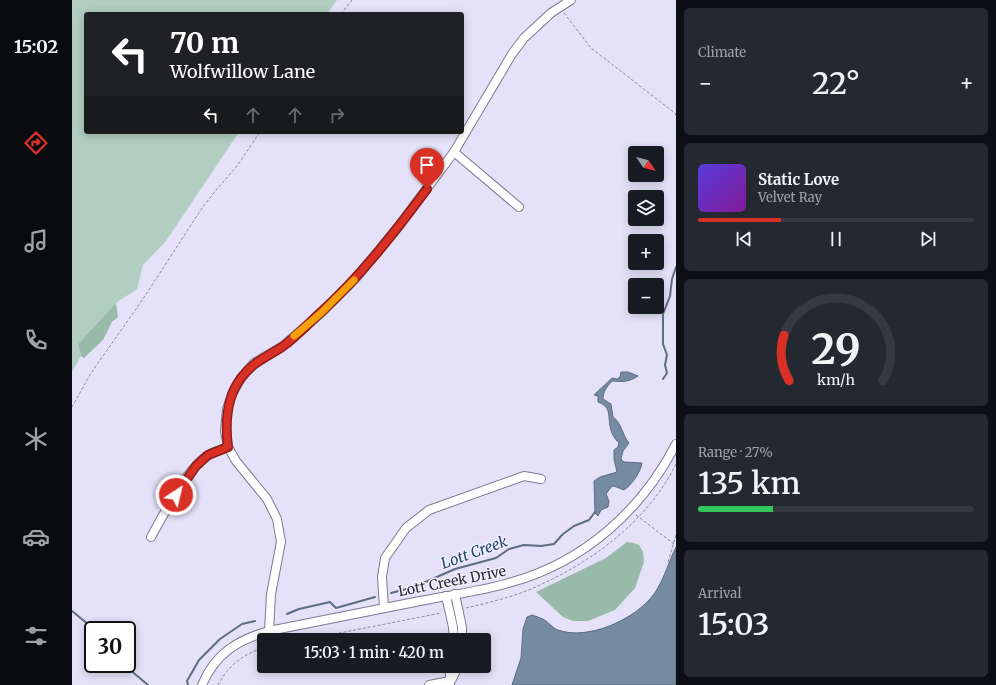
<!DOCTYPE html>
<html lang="en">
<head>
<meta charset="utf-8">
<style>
  :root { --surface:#171b24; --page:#242831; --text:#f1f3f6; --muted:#9ea1a6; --line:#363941; --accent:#d93025 }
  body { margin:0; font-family:Merriweather,serif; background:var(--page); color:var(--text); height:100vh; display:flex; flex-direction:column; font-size:15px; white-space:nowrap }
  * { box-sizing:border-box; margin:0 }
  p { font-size:13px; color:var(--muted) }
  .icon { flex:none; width:22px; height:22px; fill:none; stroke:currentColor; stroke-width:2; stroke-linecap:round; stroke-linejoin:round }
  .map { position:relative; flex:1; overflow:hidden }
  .side { display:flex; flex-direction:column; gap:8px; padding:8px; background:#0d0f14; width:320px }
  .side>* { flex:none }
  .banner { position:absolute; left:12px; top:12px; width:380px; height:122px; border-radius:4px; box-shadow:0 2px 10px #0003; background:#202124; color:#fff; overflow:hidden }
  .needle { width:26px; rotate:125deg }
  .tools { position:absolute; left:556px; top:146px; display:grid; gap:8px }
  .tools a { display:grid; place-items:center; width:36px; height:36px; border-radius:4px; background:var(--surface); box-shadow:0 2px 10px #0003; font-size:20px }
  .speed { position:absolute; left:12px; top:621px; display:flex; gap:8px; font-size:20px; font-weight:700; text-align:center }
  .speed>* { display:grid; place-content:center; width:52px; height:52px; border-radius:50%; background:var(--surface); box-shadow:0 2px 10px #0003; line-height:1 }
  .speed .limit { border:2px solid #111; border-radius:6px; background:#fff; color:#111 }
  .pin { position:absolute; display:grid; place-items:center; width:34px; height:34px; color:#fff; margin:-41px -17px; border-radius:50% 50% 50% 0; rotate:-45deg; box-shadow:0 0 4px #0007 }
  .pin .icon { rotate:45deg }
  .me { position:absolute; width:44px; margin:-22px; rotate:35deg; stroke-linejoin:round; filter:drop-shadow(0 0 3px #0008) }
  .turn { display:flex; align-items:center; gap:14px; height:84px; padding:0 20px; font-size:18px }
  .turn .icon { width:52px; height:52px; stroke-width:2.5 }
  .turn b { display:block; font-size:28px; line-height:34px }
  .lanes { display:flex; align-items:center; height:38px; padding:0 20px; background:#0003; justify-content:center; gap:20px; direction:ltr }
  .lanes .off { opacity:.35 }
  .big { font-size:30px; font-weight:600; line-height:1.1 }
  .side .tile { flex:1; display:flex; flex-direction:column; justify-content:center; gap:6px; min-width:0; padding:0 14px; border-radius:6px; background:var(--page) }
  .side .dial { align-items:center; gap:0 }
  .dial svg { height:104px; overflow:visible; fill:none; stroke:var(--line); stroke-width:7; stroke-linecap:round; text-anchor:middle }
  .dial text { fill:var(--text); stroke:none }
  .song { display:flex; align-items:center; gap:12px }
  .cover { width:48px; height:48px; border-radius:6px; background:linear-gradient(135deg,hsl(250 70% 55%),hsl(290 70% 35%)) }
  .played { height:4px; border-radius:2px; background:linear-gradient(90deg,var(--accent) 30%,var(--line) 30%) }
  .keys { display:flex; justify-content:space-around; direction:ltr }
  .heat { display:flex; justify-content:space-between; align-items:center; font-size:22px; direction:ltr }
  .charge { height:6px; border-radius:3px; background:linear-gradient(90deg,#34c759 27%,var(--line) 0) }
  .trip { position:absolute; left:185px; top:633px; width:234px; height:40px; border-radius:4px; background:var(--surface); box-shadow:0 2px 10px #0003; font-weight:600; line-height:40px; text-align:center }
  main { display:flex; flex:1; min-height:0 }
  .tabs { display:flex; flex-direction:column; width:72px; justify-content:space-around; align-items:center; background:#090b0e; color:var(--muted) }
  .tabs .icon { width:28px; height:28px }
  .tabs .on { color:var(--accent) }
  .tabs b { font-size:18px; color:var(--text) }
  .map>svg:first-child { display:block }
  .green { fill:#b1cec0 }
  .forest { fill:#98baa9 }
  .water { fill:#748ba2; stroke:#5e6d80 }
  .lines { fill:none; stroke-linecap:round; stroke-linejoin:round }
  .stream { stroke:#5e6d80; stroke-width:2 }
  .minor-casing { stroke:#7d7a8f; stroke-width:10 }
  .path { stroke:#8c899a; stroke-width:1; stroke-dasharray:3 2; stroke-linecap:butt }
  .minor { stroke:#fff; stroke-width:8 }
  .route-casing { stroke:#8d1f18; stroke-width:10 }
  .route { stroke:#d93025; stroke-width:7 }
  .slow { stroke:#f59e0b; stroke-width:7 }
  .labels { text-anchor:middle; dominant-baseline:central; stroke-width:3; stroke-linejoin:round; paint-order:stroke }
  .street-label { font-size:14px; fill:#2a2831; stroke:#f2f0fe }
  .water-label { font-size:15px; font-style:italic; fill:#224669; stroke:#f2f0fe }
</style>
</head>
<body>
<main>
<nav class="tabs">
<b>15:02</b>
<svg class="icon on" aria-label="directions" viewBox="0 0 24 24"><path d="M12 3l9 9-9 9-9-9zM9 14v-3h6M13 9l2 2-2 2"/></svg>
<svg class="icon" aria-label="music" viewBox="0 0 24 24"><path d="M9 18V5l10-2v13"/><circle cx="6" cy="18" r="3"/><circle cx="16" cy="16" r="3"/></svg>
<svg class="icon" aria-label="phone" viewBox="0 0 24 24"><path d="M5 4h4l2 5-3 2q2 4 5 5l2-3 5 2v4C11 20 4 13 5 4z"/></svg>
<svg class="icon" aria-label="climate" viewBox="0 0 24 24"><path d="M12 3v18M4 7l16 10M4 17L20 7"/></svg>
<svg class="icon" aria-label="car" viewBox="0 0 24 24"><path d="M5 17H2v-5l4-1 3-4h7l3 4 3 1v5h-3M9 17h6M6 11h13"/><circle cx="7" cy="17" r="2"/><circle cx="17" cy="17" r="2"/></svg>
<svg class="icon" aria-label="filters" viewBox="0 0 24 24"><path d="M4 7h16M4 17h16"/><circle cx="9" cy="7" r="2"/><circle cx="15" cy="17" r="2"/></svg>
</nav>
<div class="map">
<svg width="604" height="685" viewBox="0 0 604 685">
  <rect width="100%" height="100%" fill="#e4e1f9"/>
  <polygon class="green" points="0,0 265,0 255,14 14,14 14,132 167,132 94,241 71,265 65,289 44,303 6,344 9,356 0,372"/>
  <g class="forest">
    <polygon points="44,303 46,317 40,322 31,340 12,358 9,356 6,344"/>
    <polygon points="555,542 562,543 567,545 571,552 572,562 563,588 543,610 516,621 501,621 491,617 464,592 534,558"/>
  </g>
  <g class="water">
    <path d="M549 372H556L566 376C557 382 551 382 540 381 535 387 531 391 531 399L539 404 541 417C550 423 550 435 557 443L551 451 549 459 552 462 570 463C569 471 560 485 552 490L542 486 539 487 534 494 537 501 536 507 529 510 526 516 523 513 522 481 528 477 545 472 542 459V450L546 447 547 443C542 439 539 432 538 426 536 414 539 407 526 402V396L522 395 540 378 545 379 548 377Z"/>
    <path d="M604 547V685H440L449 658 451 629 455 617 460 615C465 617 470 618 474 621 478 624 482 629 486 630 516 641 564 619 582 594 592 580 596 563 604 547Z"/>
  </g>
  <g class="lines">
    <g class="stream">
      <polyline points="591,379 595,373 593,365 595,355 591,344 591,314 598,296 600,279 604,267"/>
      <polyline points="319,593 342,587 383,569 424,558 437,549 452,545 469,546 482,544 491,534 502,526 517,520 523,512"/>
      <polyline points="0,611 23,630"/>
      <polyline points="215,614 227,609 258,602 264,608 303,597"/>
      <polyline points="51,664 76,685"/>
      <polyline points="116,685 115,681 127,660 148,639 170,624 183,621"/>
    </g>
    <g class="minor-casing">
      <g id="minor">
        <polyline points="382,152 447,207"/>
        <path d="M79 537C92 514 114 470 135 456 141 452 149 450 156 447"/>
        <polyline points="383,594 390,627 390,640"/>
        <polyline points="374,596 381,627 382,640"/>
        <polyline points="312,608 310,577 313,558 334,528 357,510 452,476 469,479"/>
        <polyline points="197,631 199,594 209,542 205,519 195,499 164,461 156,447 153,431 155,409 160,394 169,378 182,363 211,346 249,313 283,279 327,226 382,152 440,54 452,38 479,13 499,0"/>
        <polyline points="378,666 378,685"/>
        <polyline points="380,679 386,666"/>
        <path d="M130 685C143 654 165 640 197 631 247 621 298 611 348 601 378 595 411 591 440 582 512 562 570 510 604 444"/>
        <polyline points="357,685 378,681"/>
      </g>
    </g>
    <g class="path">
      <polyline points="492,13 519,48 595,107 603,113 604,116"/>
      <polyline points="269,14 280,0"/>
      <polyline points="0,407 19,373 71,299 130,208 145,189 165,166 188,132"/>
      <polyline points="564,515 602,544"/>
      <polyline points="596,562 604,535"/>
      <path d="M394 608C419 602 446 596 470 584 524 559 577 519 604 464"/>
      <polyline points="232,640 369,613"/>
      <path d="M146 685C155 667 172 653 192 648"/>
    </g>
    <use href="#minor" class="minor"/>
  </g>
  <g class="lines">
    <g class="route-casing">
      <path id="route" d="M104 495 124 466 136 455 156 447C153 423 154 398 169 378 181 362 193 358 210 347 223 338 236 324 248 313 289 276 322 233 355 189"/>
    </g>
    <use href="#route" class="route"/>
    <polyline class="slow" points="222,336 249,313 282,280"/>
  </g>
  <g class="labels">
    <g class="street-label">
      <text transform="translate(380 581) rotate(-11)">Lott Creek Drive</text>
    </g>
    <g class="water-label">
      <text transform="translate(402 552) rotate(-20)">Lott Creek</text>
    </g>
  </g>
</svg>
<div class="tools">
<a><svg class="needle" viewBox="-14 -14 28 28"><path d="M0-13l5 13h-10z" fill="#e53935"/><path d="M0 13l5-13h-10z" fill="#9ea1a6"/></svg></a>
<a><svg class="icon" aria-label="layers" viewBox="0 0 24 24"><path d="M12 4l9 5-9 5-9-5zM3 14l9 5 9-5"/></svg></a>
<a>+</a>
<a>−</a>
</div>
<div class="speed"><div class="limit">30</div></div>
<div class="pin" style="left:355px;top:189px;background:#d93025"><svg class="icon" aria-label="arrive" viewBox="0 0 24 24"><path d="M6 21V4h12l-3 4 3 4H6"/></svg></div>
<svg class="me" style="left:104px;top:495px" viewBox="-20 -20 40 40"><circle r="17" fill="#d93025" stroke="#fff" stroke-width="3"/><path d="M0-11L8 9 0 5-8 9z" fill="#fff"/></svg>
<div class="trip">15:03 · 1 min · 420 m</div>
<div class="banner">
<div class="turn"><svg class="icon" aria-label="left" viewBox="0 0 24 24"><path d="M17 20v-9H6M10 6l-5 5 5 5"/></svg><div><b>70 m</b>Wolfwillow Lane</div></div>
<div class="lanes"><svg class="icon" aria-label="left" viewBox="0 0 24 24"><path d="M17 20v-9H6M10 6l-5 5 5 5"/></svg><svg class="icon off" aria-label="ahead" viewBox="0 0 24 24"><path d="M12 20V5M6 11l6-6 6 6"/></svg><svg class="icon off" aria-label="ahead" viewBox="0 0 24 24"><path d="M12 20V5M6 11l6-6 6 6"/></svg><svg class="icon off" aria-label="right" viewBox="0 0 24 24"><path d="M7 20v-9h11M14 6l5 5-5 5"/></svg></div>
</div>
</div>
<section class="side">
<div class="tile"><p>Climate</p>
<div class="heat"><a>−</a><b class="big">22°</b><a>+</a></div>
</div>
<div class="tile">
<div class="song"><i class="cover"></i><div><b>Static Love</b><p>Velvet Ray</p></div></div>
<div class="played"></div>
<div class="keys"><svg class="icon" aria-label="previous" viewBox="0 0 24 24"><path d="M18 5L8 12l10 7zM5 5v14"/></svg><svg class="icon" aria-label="pause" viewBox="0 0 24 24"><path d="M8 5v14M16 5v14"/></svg><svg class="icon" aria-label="next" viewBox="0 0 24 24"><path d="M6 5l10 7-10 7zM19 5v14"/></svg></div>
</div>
<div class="tile dial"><svg viewBox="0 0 100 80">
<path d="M14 69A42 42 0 1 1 86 69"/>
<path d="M14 69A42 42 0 0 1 10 34" stroke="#d93025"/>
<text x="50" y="56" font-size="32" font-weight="700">29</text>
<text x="50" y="72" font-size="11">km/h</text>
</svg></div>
<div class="tile"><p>Range · 27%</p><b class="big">135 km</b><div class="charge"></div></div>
<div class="tile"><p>Arrival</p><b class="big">15:03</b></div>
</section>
</main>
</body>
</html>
